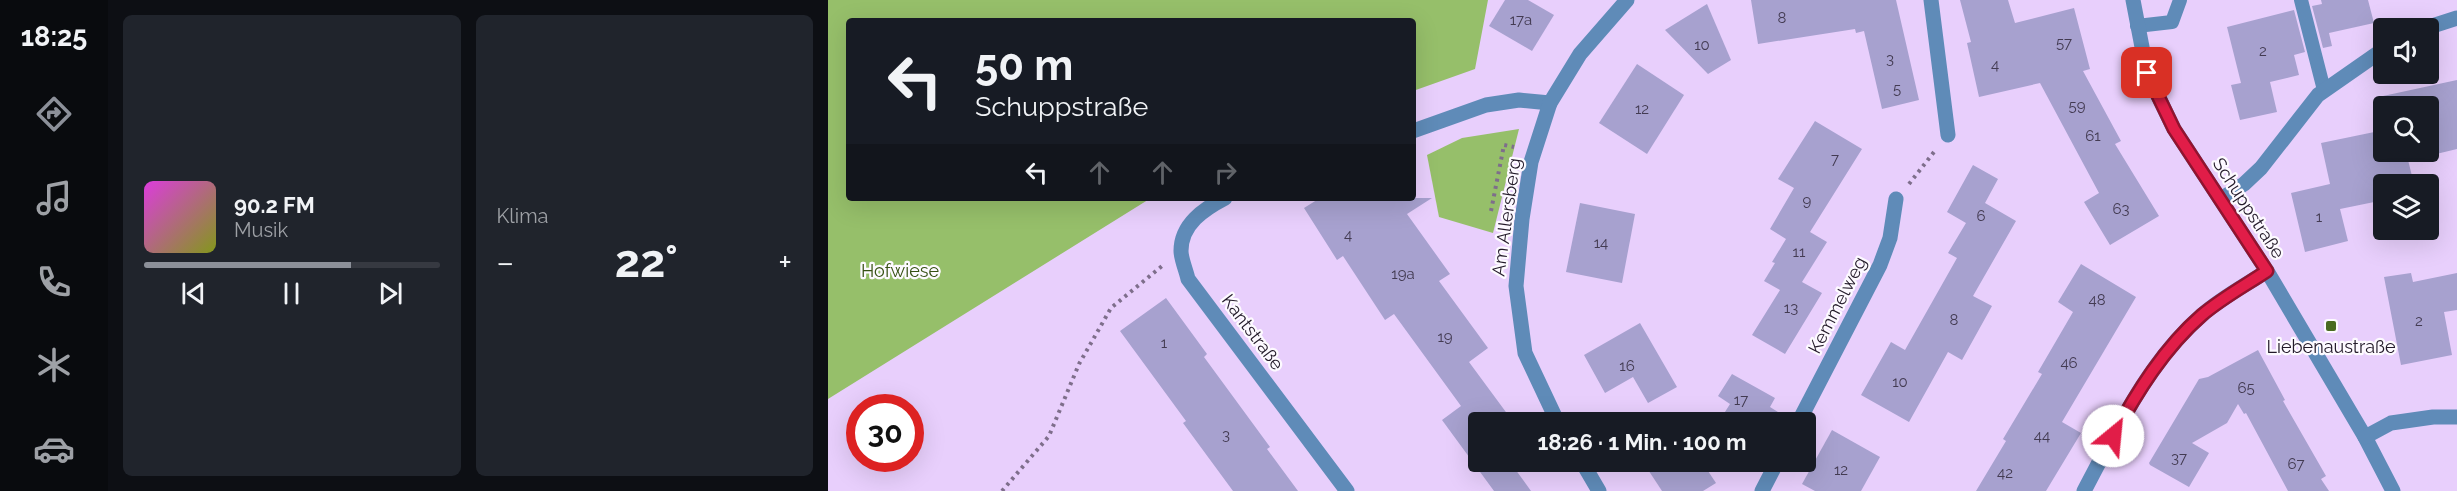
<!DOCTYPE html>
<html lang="de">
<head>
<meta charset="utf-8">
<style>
  :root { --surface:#171b24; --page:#20242c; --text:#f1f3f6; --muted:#9ea1a6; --line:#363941; --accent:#8c9099 }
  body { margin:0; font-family:Raleway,sans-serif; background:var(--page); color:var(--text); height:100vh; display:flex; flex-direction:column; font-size:22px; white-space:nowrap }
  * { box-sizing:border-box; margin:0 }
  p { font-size:20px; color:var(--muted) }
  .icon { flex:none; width:33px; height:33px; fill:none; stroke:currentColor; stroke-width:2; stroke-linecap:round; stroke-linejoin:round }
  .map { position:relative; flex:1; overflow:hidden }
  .panel { display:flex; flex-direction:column; gap:15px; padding:15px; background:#0d0f14; width:720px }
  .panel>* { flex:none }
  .top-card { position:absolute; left:18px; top:18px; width:570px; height:183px; border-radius:6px; box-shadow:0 6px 24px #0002; background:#171b24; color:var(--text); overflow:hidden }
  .fabs { position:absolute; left:1545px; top:18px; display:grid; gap:12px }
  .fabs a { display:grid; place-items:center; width:66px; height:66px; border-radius:6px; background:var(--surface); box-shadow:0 6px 24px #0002; font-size:30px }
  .speed { position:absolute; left:18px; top:394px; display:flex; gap:12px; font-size:30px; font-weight:700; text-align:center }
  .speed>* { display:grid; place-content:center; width:78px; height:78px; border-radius:50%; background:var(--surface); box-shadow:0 6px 24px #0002; line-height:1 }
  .speed .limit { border:9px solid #d22; background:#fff; color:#111 }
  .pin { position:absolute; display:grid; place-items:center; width:51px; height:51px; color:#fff; margin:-26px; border-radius:12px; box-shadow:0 3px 9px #0006 }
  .me { position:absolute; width:66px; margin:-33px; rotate:28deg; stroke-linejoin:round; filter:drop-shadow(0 0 4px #0008) }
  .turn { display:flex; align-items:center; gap:21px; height:126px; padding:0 30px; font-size:27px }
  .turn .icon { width:78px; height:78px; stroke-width:2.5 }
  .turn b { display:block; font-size:42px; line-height:51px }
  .lanes { display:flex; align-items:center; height:57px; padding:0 30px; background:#0003; justify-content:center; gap:30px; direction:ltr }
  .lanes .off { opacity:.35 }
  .big { font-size:45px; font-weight:700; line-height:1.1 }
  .panel .card { flex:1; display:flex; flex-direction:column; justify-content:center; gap:9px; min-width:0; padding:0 21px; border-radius:9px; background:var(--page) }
  .song { display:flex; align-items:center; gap:18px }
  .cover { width:72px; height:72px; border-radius:9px; background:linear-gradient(135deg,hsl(300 70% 55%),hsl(70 70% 35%)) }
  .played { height:6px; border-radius:3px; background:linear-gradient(90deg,var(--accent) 70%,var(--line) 70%) }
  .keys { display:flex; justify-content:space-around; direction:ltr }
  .heat { display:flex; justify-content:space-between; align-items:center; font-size:33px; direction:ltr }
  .panel .tiles { flex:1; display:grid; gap:15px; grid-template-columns:repeat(2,1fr) }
  .trip { position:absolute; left:640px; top:412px; width:348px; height:60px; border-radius:6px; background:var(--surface); box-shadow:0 6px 24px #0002; font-weight:700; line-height:60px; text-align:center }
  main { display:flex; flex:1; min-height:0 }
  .tab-bar { display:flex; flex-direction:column; width:108px; justify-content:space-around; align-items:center; background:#090b0e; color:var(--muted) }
  .tab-bar .icon { width:42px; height:42px }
  .tab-bar .current { color:var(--accent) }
  .tab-bar b { font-size:27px; color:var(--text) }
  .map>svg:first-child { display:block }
  .green { fill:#96bf6a }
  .building { fill:#a7a1cf }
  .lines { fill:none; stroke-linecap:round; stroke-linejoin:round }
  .path { stroke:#7e6e8b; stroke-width:4; stroke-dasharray:3 4.5; stroke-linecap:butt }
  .lane { stroke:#5f8bb8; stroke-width:14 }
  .street { stroke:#5f8bb8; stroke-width:15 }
  .route-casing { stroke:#92132f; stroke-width:15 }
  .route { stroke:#e11d48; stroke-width:10 }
  .poi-dot { fill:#4a6b21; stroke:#fdfaff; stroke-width:2 }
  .labels { text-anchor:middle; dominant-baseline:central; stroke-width:4.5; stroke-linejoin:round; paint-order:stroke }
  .number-label { font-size:15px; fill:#433b52 }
  .street-label { font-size:18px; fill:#221929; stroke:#fdfaff }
  .park-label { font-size:18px; fill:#375214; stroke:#fdfaff }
  .poi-label { font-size:18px; fill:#221929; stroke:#fdfaff }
</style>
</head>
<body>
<main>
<nav class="tab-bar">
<b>18:25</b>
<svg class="icon current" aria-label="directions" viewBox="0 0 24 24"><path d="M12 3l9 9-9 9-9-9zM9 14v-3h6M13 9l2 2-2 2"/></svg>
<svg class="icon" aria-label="music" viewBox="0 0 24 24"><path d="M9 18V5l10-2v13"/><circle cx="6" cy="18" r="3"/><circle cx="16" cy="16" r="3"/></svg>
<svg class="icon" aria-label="phone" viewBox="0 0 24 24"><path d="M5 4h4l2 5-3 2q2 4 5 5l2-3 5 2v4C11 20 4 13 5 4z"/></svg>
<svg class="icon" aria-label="climate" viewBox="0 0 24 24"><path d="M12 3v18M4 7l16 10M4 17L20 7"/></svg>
<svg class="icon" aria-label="car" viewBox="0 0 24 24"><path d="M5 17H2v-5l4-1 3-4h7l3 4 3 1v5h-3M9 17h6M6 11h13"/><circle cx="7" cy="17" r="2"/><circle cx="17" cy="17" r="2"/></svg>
</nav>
<section class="panel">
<div class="tiles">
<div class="card">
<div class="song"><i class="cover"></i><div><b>90.2 FM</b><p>Musik</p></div></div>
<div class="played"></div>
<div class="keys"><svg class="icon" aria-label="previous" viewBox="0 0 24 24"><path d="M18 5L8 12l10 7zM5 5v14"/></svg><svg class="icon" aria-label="pause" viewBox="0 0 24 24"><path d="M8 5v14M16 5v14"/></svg><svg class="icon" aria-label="next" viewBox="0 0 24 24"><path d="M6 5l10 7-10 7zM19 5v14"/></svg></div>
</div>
<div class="card"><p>Klima</p>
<div class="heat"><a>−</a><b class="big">22°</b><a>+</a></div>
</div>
</div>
</section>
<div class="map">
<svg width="1629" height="491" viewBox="0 0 1629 491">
  <rect width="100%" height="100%" fill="#e8cffc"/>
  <g class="green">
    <polygon points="0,0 660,0 647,69 585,91 585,21 21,21 21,198 323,198 0,399"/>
    <polygon points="691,129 665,233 611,217 599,155 634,138"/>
  </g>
  <g class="building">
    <polygon points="677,0 700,0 726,15 704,51 661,26"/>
    <polygon points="923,0 1068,0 1091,100 1054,109 1036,31 1028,33 1027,29 930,44"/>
    <polygon points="1132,0 1180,0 1187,23 1246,8 1262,69 1255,71 1293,141 1287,144 1331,216 1282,245 1256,202 1271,193 1212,83 1151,97 1139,43 1143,42"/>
    <polygon points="1493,0 1540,0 1546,23 1501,33 1504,46 1495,48 1484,6 1494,4"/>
    <polygon points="879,4 903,60 880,74 837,30"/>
    <polygon points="1466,10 1477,52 1466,55 1471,75 1442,82 1449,112 1412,120 1403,85 1413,83 1399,27"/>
    <polygon points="809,64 856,95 819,154 771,123"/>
    <polygon points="1629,80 1629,149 1600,156 1600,106 1556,106 1555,96"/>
    <polygon points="987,121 1034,149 982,232 999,242 974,282 994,293 957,354 924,335 952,290 936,281 947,263 944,262 958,239 942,229 966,188 950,179"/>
    <polygon points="1556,130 1556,152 1578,152 1586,184 1556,184 1556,200 1512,209 1520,241 1477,252 1463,193 1502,184 1493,143"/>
    <polygon points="1145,165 1170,179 1157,203 1188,221 1145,296 1164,306 1134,360 1120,352 1081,422 1033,395 1063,342 1077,350 1129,258 1120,253 1138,223 1119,212"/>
    <polygon points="492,198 604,198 579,214 622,274 611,281 660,348 641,362 686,423 651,423 651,462 682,462 703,491 666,491 614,420 633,406 566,314 557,320 515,256 509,260 476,208"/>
    <polygon points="752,203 807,214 794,283 738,272"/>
    <polygon points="1253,264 1308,297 1234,422 1253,433 1218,491 1148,491 1178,441 1175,439 1214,374 1210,372 1245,312 1230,302"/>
    <polygon points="1583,273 1585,282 1629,273 1629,310 1616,312 1624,355 1573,365 1556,277"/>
    <polygon points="338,298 379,354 376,357 442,447 439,449 470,491 405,491 355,423 358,421 292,331"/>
    <polygon points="812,323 849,387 820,403 805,377 777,393 756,355"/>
    <polygon points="1430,350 1457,400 1455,401 1498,476 1493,479 1501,491 1460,491 1418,413 1416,414 1410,404 1399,423 1364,443 1381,453 1361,487 1322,465 1321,463 1371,379 1380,377"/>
    <polygon points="904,374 947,398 942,407 961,419 960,423 890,423 902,404 890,396"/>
    <polygon points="1004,430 1052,457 1033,491 987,491 974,484"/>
    <polygon points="815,462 874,462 888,483 875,491 834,491"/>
  </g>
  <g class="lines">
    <g class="path">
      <polyline points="1081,184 1106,152"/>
      <polyline points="663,211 676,145 686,147"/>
      <polyline points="174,491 221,436 251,364 283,308 334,266"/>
    </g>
    <g class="lane">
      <polyline points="1473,0 1496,90"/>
      <polyline points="1309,26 1344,22 1352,0"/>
    </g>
    <g class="street">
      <polyline points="1103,0 1120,135"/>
      <polyline points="1305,0 1319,73 1346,129 1439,271 1537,437 1565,491"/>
      <polyline points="1598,28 1629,18"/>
      <polyline points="585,131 658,105 691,100 722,103"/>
      <path d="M397 198C376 209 353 224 353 251 353 259 358 270 360 279L519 491"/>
      <polyline points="1393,199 1416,184 1433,168 1490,95 1556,49"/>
      <polyline points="730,423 697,353 688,286 694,219 703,162 722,103 752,54 799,0"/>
      <polyline points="970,423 1052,265 1062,238 1068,199"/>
      <polyline points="1537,437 1563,423 1605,417 1629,417"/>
      <polyline points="754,462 771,491"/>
      <polyline points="934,491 949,462"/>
      <path d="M1256 491C1289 429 1320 362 1374 315 1393 298 1418 285 1439 271"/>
    </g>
  </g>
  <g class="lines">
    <g class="route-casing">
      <path id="route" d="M1285 436C1309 392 1336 348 1374 315 1394 298 1418 285 1439 271L1346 129 1319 73"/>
    </g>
    <use href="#route" class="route"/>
  </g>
  <rect class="poi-dot" x="1497" y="320" width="12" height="12" rx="3"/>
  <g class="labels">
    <g class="number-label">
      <text x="954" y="18">8</text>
      <text x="693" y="20">17a</text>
      <text x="1236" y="43">57</text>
      <text x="874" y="45">10</text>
      <text x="1435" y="51">2</text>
      <text x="1062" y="59">3</text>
      <text x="1167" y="65">4</text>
      <text x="1069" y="89">5</text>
      <text x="1249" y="106">59</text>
      <text x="814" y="109">12</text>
      <text x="1265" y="136">61</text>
      <text x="1007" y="159">7</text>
      <text x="979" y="201">9</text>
      <text x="1293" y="209">63</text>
      <text x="1153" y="216">6</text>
      <text x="1491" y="217">1</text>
      <text x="520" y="235">4</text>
      <text x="773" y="243">14</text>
      <text x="971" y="252">11</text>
      <text x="575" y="274">19a</text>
      <text x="1269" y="300">48</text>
      <text x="963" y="308">13</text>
      <text x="1126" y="320">8</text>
      <text x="1591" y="321">2</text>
      <text x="617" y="337">19</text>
      <text x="336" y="343">1</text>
      <text x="1241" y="363">46</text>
      <text x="799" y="366">16</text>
      <text x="1072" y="382">10</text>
      <text x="1418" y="388">65</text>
      <text x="913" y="400">17</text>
      <text x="398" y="435">3</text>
      <text x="1214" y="436">44</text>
      <text x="1351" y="458">37</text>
      <text x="1468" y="464">67</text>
      <text x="1013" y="470">12</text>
      <text x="1177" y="473">42</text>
    </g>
    <g class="street-label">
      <text transform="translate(1421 208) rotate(57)">Schuppstraße</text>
      <text transform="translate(678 217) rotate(-82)">Am Allersberg</text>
      <text transform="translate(1009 305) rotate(-63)">Kemmelweg</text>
      <text transform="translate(425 332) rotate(53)">Kantstraße</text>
    </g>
    <g class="park-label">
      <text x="72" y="270">Hofwiese</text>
    </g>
    <g class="poi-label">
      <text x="1503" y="346">Liebenaustraße</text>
    </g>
  </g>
</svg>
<div class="fabs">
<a><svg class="icon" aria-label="sound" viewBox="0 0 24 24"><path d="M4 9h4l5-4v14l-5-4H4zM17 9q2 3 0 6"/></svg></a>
<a><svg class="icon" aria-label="search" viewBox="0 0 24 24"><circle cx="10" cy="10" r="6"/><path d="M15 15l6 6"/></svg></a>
<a><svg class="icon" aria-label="layers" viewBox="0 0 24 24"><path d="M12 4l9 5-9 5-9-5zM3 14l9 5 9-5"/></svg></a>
</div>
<div class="speed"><div class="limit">30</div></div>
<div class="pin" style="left:1319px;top:73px;background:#d93025"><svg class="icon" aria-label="arrive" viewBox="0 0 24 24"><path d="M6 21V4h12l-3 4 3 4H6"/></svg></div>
<svg class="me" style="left:1285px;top:436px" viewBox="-20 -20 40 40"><circle r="19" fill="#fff"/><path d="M0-13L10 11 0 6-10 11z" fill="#e11d48"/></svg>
<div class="trip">18:26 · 1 Min. · 100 m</div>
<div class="top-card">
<div class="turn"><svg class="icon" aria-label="left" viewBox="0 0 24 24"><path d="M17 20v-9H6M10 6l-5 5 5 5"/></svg><div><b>50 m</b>Schuppstraße</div></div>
<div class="lanes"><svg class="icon" aria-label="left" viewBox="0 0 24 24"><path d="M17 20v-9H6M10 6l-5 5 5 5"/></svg><svg class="icon off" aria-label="ahead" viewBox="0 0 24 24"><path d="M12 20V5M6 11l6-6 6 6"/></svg><svg class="icon off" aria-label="ahead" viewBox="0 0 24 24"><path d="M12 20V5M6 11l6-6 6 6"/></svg><svg class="icon off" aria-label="right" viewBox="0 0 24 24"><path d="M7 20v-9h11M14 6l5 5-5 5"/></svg></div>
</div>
</div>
</main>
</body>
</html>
